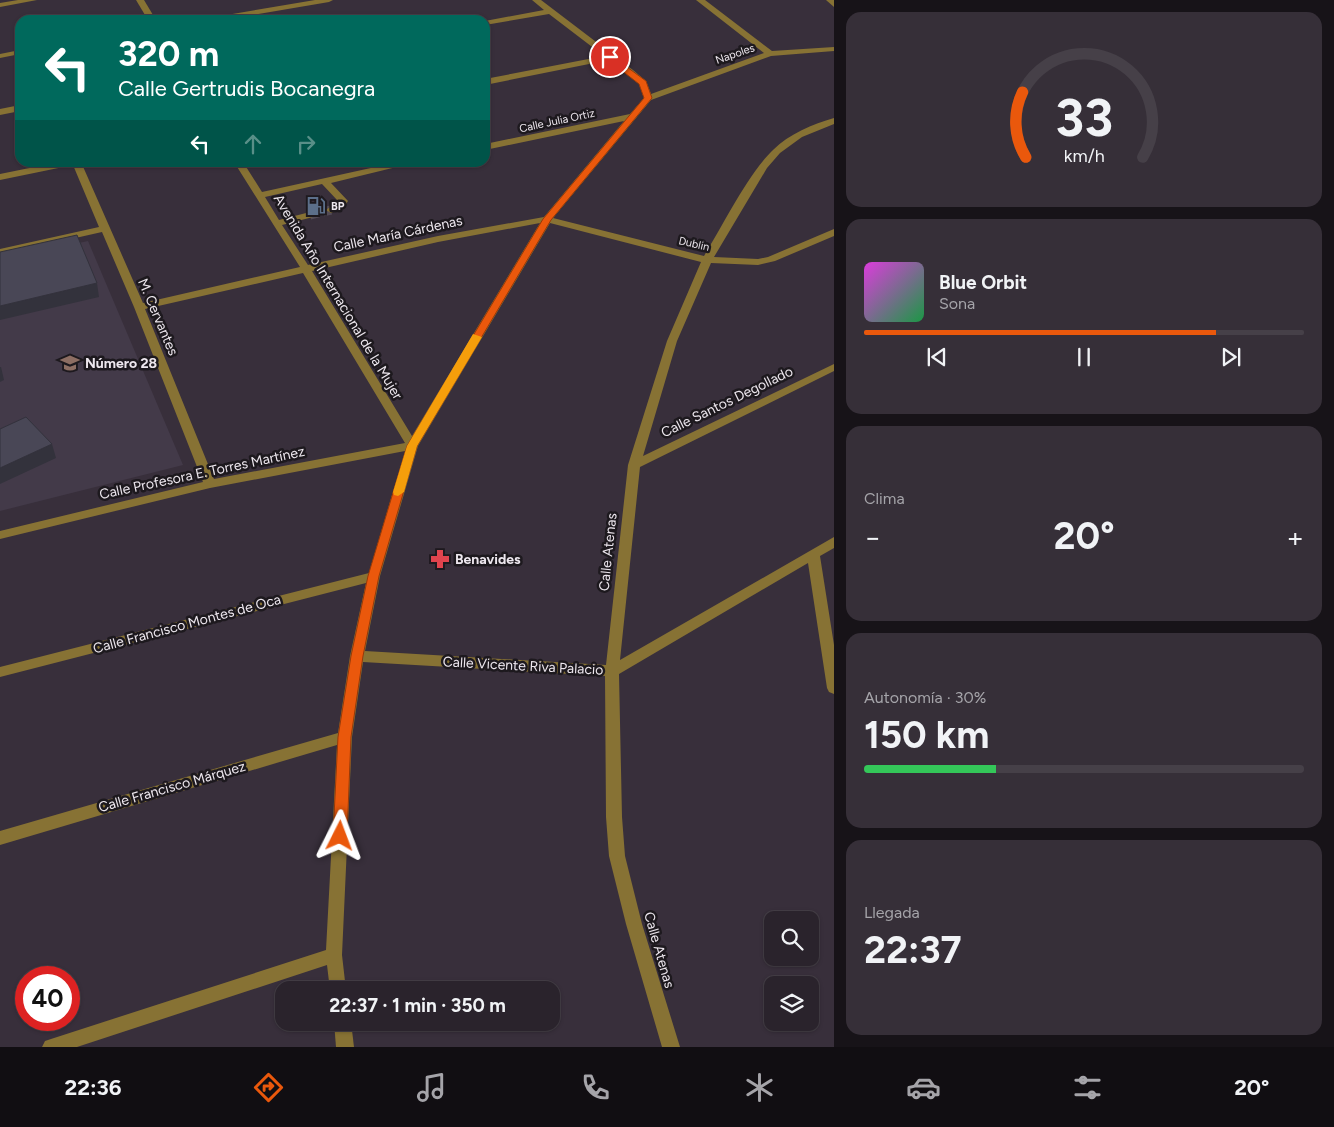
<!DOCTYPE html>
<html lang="es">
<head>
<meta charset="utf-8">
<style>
  :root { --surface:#2a232c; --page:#362f38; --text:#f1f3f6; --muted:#a5a4a9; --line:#464048; --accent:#ea580c }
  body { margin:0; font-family:Figtree,sans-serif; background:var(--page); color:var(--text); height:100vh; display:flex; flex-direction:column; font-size:19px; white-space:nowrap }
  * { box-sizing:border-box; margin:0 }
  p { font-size:16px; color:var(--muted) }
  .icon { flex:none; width:28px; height:28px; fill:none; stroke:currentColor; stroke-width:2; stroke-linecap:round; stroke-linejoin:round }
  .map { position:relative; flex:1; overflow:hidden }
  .sheet { display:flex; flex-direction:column; gap:12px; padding:12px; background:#171318; width:500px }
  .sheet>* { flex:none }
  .banner { position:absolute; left:15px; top:15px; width:475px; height:152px; border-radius:15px; box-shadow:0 1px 4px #0004,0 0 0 1px var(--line); background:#00695c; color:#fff; overflow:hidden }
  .tools { position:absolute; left:764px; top:911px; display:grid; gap:10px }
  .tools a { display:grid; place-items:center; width:55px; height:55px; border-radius:10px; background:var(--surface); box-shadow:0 1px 4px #0004,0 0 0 1px var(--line); font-size:25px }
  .speed { position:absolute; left:15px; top:966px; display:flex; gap:10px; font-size:25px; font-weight:700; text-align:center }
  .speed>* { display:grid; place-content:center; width:65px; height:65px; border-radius:50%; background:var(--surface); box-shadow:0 1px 4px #0004,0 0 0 1px var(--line); line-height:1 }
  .speed .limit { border:8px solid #d22; background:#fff; color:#111 }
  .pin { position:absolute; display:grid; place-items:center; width:42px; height:42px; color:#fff; margin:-21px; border:2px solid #fff; border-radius:50%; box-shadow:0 1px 5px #0007 }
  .me { position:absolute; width:55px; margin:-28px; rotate:3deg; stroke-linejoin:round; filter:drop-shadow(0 0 4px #0008) }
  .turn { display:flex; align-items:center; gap:18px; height:105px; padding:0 20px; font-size:22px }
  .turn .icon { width:65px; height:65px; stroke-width:2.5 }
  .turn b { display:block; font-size:35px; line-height:42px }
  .lanes { display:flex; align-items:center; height:48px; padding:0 20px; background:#0003; justify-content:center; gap:25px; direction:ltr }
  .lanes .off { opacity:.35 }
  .big { font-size:38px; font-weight:700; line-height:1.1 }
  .sheet .tile { flex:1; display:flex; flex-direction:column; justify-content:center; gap:8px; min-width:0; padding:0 18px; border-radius:15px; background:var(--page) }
  .sheet .dial { align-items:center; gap:0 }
  .dial svg { height:130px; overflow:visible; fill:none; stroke:var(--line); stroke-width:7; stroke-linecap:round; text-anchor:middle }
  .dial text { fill:var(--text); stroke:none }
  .song { display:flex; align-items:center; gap:15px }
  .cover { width:60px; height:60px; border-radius:8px; background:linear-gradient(135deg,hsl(300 70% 55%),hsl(140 70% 35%)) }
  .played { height:5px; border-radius:2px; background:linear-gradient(90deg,var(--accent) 80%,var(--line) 80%) }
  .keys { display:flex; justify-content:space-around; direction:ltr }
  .heat { display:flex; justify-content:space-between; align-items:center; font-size:28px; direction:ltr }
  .charge { height:8px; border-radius:4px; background:linear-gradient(90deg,#34c759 30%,var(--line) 0) }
  .trip { position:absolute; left:275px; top:981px; width:285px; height:50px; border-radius:15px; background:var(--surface); box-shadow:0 1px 4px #0004,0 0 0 1px var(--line); font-weight:700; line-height:50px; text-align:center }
  .menu { display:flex; height:80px; justify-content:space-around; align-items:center; background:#110e12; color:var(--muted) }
  .menu .icon { width:35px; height:35px }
  .menu .active { color:var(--accent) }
  .menu b { font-size:22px; color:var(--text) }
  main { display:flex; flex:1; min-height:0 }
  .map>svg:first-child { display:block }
  .education { fill:#433a49 }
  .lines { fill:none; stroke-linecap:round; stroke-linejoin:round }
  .minor-tunnel { stroke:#534b56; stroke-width:9; stroke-dasharray:9 4.5; stroke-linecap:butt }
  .minor { fill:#877234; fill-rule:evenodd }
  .shaded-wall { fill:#33323c }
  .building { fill:#494756; stroke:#33323c }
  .route { fill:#ea580c; stroke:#983908 }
  .slow { fill:#f59e0b }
  .labels { text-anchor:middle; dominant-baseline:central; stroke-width:5; stroke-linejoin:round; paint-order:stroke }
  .far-street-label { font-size:11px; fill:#ede7ee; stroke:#1d191e }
  .far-poi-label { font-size:11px; font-weight:bold; fill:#ede7ee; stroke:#1d191e; text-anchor:start }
  .street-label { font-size:14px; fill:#ede7ee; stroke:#1d191e }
  .poi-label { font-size:14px; font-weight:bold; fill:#ede7ee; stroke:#1d191e; text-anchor:start }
</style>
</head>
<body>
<main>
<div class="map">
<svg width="834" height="1047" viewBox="0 0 834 1047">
  <rect width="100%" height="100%" fill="#382f3b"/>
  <polygon class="education" points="88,241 183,465 0,511 0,260"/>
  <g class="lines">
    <polyline class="minor-tunnel" points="310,215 331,210"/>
    <g class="minor">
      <polygon points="18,0 37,0 0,7 0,3"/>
      <polygon points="136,0 144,0 156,20 148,20"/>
      <polygon points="315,0 333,0 329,2 223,20 205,20 209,18"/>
      <path d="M532 0H541L633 70 646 81 651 94 764 53 696 0H705L772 51 834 47V51L771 56 651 100 553 218 704 256C723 225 748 174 773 150 789 134 813 124 834 118V124L802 137 780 153 767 168 714 257 758 259 768 257 834 229V236L775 261 758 265 711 263 677 341 643 456 834 364V371L640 467 620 660 834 537V548L820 556 834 645V694L829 692 827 688 808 563 619 674 622 817 625 856 642 924 680 1047H662L626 924 609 856 606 817 605 676 363 662 352 737 342 955 346 990H330L327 965 77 1047H42L45 1041 51 1039 326 950 337 745 0 845V831L338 733 350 656 366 583 0 677V667L369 573 405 451 210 488 0 539V531L203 482 134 307 102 232 0 255V249L99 227 73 165 0 180V174L59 162H81L143 303 300 267 234 162H243L262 192 398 162H417L331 183 348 201 344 207 331 213 326 210 338 201 322 184 265 197 279 220 310 212 315 215 313 217 282 225 308 265 438 236 544 217 624 121 485 150V144L630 114 644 98 639 84 609 60 485 85V79L604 56 549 14 485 25V21L544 10ZM540 223 412 436 312 271 438 242ZM550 223 701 262 667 341 628 465 606 665 365 651 380 576 418 446ZM303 273 405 443 214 479 145 309Z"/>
      <polygon points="826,0 834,0 834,7"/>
      <polygon points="20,50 20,54 0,58 0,54"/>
      <polygon points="20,105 20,111 0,115 0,109"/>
      <polygon points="334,1022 351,1022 354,1047 336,1047"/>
    </g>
  </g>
  <g class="shaded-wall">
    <polygon points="97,283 99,297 0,320 0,306"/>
    <polygon points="0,367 1,367 4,380 0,382"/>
    <polygon points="52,444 56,458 0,484 0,468"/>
  </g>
  <g class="building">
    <polygon points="77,235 97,283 0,306 0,252"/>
    <polygon points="26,417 52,444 0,468 0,429"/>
  </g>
  <polygon class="route" points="607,56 612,56 646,81 652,98 551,220 417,446 379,576 363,656 351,737 347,836 345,840 340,842 335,840 333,836 338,737 351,656 368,576 407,446 543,219 644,98 639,84 607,59"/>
  <polygon class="slow" points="473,334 482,337 417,446 404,492 398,496 394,495 393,492 407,446"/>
  <defs>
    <g id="fuel-bare" transform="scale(1.5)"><path d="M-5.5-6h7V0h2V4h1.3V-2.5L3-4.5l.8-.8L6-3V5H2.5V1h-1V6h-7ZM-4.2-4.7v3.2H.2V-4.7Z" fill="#5c6f8a" stroke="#1d191e" stroke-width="2.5" paint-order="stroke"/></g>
    <g id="school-bare" transform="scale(1.5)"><path d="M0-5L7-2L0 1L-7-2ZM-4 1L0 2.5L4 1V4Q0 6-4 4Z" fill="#8d6e63" stroke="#1d191e" stroke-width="2.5" paint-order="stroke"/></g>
    <g id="pharmacy-bare" transform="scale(1.5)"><path d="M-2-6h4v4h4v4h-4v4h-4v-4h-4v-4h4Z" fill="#e0444e" stroke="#1d191e" stroke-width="2.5" paint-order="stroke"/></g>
  </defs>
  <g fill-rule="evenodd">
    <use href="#fuel-bare" x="316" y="206"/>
    <use href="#school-bare" x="70" y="363"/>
    <use href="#pharmacy-bare" x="440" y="559"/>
  </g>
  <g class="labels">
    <g class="far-street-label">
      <text transform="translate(735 54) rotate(-19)">Napoles</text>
      <text transform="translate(557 121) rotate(-12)">Calle Julia Ortiz</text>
      <text transform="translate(694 244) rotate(13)">Dublin</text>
    </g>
    <g class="far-poi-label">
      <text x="331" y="206">BP</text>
    </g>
    <g class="street-label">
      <text transform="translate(398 234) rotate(-12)">Calle María Cárdenas</text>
      <text transform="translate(338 297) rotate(59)">Avenida Año Internacional de la Mujer</text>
      <text transform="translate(158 317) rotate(67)">M. Cervantes</text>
      <text transform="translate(727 402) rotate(-26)">Calle Santos Degollado</text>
      <text transform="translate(202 473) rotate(-12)">Calle Profesora E. Torres Martínez</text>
      <text transform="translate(608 552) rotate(-84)">Calle Atenas</text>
      <text transform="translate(187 624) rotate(-15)">Calle Francisco Montes de Oca</text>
      <text transform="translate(523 666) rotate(3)">Calle Vicente Riva Palacio</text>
      <text transform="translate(172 787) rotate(-16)">Calle Francisco Márquez</text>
      <text transform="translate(659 950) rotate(74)">Calle Atenas</text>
    </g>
    <g class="poi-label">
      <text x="85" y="363">Número 28</text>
      <text x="455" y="559">Benavides</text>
    </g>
  </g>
</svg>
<div class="tools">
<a><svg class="icon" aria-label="search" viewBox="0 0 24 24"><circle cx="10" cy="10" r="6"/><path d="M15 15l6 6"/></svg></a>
<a><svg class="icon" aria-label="layers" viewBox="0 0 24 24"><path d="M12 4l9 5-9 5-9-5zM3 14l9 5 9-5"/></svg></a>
</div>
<div class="speed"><div class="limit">40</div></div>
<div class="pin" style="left:610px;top:57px;background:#d93025"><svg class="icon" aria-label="arrive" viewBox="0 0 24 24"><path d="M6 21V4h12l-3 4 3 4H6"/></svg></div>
<svg class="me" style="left:340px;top:836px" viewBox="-20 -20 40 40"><path d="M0-17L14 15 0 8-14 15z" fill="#ea580c" stroke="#fff" stroke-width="4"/></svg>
<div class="trip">22:37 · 1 min · 350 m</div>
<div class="banner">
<div class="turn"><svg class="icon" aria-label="left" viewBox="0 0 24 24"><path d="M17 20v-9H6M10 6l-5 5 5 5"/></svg><div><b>320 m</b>Calle Gertrudis Bocanegra</div></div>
<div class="lanes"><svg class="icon" aria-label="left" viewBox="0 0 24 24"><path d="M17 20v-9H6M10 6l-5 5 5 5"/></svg><svg class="icon off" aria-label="ahead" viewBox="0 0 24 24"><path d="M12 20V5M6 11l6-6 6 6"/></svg><svg class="icon off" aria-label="right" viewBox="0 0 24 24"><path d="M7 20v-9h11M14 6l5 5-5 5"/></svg></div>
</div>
</div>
<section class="sheet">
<div class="tile dial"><svg viewBox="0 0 100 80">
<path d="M14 69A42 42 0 1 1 86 69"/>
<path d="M14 69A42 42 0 0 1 12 29" stroke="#ea580c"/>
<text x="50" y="56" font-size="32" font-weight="700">33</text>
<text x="50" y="72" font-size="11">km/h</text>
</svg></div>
<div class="tile">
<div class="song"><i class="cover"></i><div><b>Blue Orbit</b><p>Sona</p></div></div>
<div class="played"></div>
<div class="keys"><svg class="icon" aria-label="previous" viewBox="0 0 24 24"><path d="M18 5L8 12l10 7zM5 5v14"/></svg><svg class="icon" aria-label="pause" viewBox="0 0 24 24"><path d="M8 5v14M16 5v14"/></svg><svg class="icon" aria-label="next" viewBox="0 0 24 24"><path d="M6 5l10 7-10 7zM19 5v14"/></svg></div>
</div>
<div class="tile"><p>Clima</p>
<div class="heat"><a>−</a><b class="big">20°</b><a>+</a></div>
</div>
<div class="tile"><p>Autonomía · 30%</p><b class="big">150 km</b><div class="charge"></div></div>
<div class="tile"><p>Llegada</p><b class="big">22:37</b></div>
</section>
</main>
<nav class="menu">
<b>22:36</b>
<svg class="icon active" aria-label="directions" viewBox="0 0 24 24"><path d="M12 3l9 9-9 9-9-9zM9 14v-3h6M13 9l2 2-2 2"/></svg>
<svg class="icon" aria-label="music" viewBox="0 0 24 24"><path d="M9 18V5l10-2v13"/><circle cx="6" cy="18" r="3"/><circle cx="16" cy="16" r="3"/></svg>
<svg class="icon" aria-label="phone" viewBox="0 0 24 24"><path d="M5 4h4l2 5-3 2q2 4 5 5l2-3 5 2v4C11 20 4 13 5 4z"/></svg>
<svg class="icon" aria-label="climate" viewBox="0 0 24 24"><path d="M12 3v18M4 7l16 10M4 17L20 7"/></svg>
<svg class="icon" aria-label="car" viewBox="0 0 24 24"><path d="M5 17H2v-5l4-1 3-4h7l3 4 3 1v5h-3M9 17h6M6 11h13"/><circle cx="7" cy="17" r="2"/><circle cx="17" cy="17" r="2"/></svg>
<svg class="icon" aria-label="filters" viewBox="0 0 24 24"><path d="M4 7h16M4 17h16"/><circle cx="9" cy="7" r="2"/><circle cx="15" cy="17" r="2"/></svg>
<b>20°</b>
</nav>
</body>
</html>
